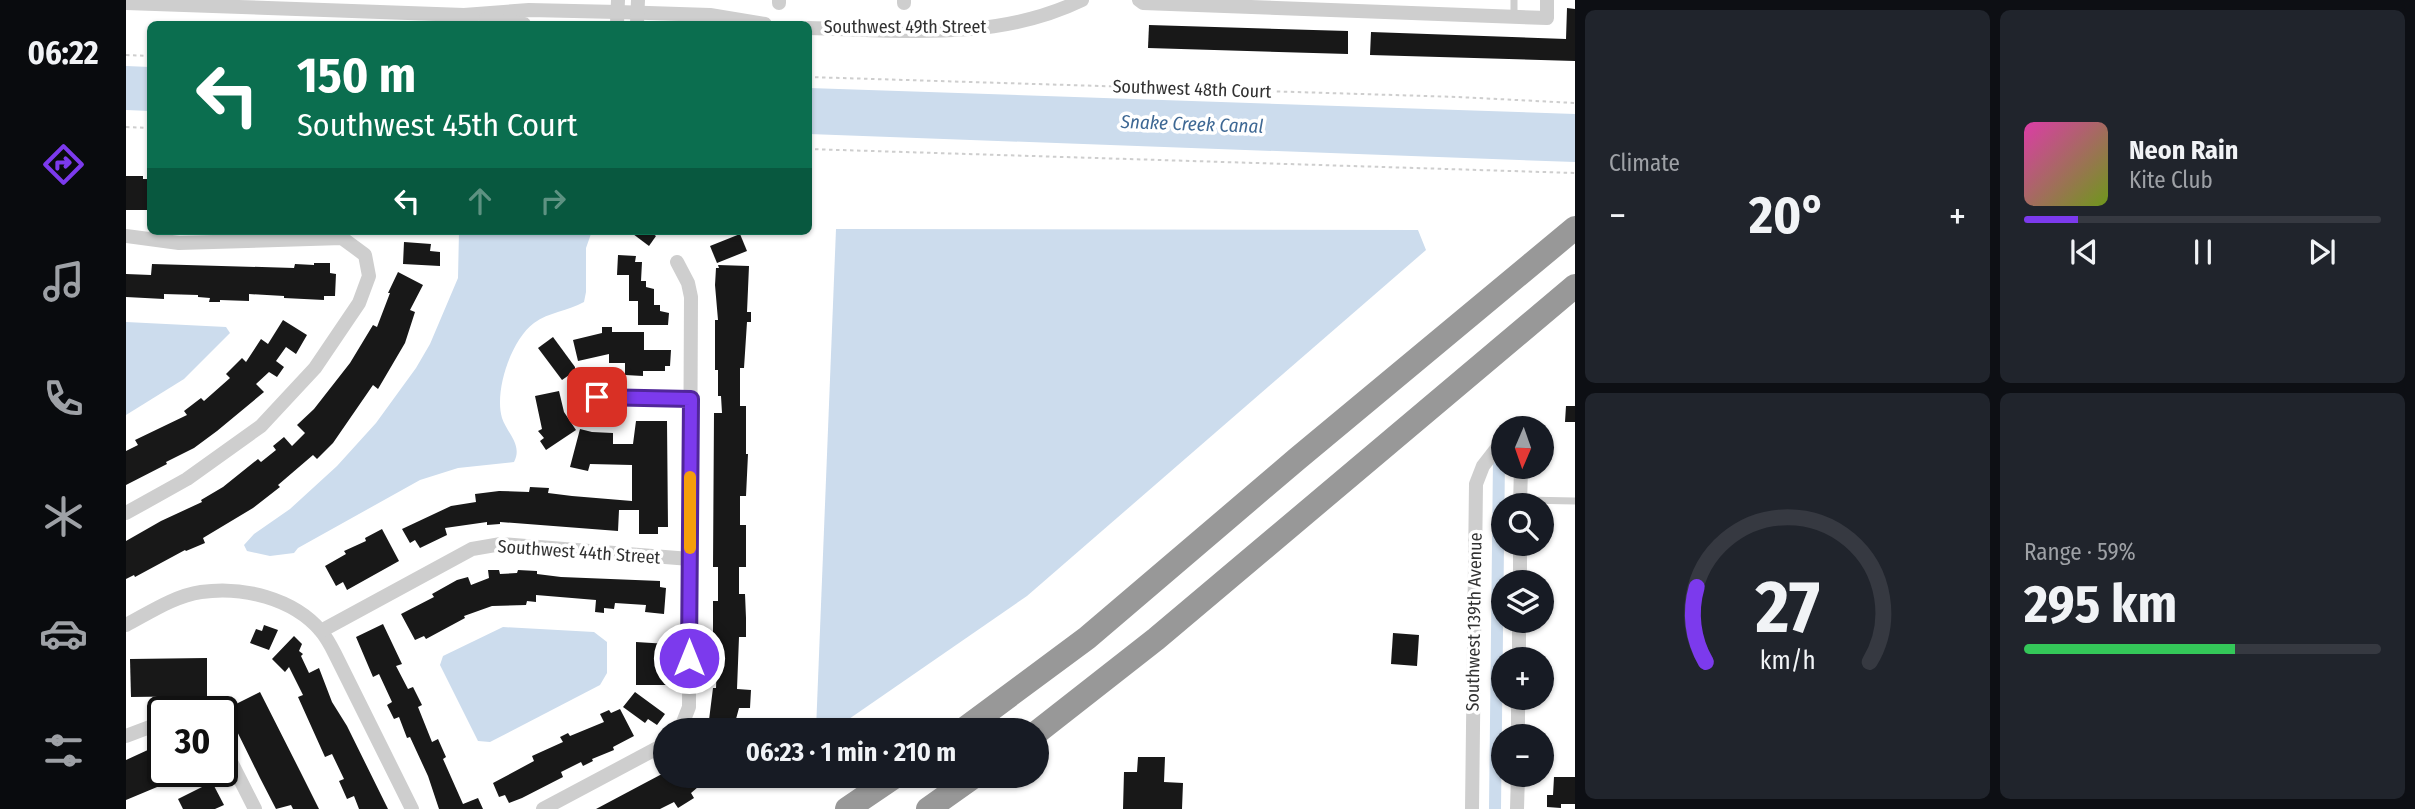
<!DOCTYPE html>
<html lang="en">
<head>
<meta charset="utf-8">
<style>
  :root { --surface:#171b24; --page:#20242c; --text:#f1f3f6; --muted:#9ea1a6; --line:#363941; --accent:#7c3aed }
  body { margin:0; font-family:"Fira Sans Condensed",sans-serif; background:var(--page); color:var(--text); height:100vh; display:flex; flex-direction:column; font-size:26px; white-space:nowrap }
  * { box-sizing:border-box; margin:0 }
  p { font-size:23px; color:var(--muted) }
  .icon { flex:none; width:38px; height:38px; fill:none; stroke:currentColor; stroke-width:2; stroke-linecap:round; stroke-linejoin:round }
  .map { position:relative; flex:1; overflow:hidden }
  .details { display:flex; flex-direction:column; gap:10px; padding:10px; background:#0d0f14; width:840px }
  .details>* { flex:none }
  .hud { position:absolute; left:21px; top:21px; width:665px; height:214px; border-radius:10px; box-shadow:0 2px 5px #0004; background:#0b6e4f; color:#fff; overflow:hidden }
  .needle { width:46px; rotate:182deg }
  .buttons { position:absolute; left:1365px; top:416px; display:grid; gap:14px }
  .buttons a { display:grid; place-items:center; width:63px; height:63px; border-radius:50%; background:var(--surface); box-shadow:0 2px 5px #0004; font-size:35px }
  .speed { position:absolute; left:21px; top:696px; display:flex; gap:14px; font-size:35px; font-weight:700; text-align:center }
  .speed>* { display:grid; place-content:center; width:91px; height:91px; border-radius:50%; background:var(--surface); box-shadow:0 2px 5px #0004; line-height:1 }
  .speed .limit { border:4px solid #111; border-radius:10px; background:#fff; color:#111 }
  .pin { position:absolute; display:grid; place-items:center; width:60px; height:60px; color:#fff; margin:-30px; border-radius:14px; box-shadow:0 4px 10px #0006 }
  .me { position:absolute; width:77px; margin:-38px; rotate:0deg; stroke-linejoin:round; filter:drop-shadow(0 0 5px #0008) }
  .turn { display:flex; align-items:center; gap:24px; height:147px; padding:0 35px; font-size:32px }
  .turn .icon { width:91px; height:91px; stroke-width:2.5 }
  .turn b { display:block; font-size:49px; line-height:60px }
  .lanes { display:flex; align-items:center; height:66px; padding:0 35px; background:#0003; justify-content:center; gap:35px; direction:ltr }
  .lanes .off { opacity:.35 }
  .big { font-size:52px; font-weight:700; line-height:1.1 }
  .details .tile { flex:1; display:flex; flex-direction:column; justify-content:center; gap:10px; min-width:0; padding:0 24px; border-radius:10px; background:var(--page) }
  .details .dial { align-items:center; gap:0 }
  .dial svg { height:182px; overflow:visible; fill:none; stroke:var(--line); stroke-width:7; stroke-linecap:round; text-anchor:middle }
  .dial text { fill:var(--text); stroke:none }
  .song { display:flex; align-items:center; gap:21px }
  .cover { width:84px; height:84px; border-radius:10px; background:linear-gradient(135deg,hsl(320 70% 55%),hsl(80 70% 35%)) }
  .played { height:7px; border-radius:4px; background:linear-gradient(90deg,var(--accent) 15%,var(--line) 15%) }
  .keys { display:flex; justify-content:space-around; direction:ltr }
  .heat { display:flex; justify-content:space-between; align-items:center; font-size:38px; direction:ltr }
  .charge { height:10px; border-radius:5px; background:linear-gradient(90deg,#34c759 59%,var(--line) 0) }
  .details .tiles { flex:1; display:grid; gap:10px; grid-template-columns:repeat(2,1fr) }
  .trip { position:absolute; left:527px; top:718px; width:396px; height:70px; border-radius:35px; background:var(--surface); box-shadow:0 2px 5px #0004; font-weight:700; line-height:70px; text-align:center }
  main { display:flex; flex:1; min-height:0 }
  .menu { display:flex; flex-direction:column; width:126px; justify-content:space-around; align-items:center; background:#090b0e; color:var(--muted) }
  .menu .icon { width:49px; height:49px }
  .menu .selected { color:var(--accent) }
  .menu b { font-size:32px; color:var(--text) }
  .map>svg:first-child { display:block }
  .water { fill:#ccdced }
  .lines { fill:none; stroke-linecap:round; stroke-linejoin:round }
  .canal { stroke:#ccdced; stroke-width:12 }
  .building { fill:#181818 }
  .path { stroke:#cecece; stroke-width:2; stroke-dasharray:3.5 3.5; stroke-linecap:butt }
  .lane { stroke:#cecece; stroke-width:7 }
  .street { stroke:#cecece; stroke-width:14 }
  .highway { stroke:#989898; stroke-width:24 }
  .route-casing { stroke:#51269a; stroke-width:18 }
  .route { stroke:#7c3aed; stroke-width:12 }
  .slow { stroke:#f59e0b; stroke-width:12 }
  .labels { text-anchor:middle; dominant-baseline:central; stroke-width:7; stroke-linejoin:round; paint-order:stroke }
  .street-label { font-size:18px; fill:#313131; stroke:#fff }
  .water-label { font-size:19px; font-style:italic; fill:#3e6894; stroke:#fff }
</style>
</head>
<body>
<main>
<nav class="menu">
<b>06:22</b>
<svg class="icon selected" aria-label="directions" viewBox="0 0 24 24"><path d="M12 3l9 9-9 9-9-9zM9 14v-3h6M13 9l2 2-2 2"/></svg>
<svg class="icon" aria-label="music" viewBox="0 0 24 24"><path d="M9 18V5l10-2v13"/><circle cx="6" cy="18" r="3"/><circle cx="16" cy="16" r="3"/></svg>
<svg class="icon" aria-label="phone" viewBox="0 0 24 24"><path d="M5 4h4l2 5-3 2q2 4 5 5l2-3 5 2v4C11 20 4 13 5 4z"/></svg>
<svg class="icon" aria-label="climate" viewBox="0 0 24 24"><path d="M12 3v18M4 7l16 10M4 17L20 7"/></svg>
<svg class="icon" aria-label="car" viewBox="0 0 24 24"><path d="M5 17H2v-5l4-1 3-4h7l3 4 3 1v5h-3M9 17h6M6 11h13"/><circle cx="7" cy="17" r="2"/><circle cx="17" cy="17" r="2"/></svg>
<svg class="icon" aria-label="filters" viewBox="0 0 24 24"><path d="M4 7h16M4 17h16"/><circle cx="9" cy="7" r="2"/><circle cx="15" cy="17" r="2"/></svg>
</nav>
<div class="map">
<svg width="1449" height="809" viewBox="0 0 1449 809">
  <rect width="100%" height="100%" fill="#fff"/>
  <g class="water">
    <polygon points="0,66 24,67 24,111 0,110"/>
    <polygon points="683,88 1449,114 1449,162 683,134"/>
    <polygon points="710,229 1292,230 1300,250 901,596 707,730 690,730"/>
    <path d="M333 231H466L460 248V292L458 302C442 311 423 312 408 323 385 340 368 391 376 418 381 433 397 445 388 462L332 468 294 480 172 548 168 553 144 556 121 551 118 545 128 534 164 509 211 466 250 423 290 368 304 344 332 278Z"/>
    <polygon points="0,322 100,327 104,333 58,379 0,415"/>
    <polygon points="377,627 468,632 481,642 481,673 474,685 364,742 352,741 314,665 317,656"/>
  </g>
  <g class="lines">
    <polyline class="canal" points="1369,809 1373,459"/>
  </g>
  <g class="building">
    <polygon points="1441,8 1449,9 1449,61 1244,55 1245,32 1440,39"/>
    <polygon points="1023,25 1222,31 1222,54 1022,48"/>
    <polygon points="0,176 17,176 17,179 24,179 24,210 0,210"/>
    <polygon points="503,231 523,231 530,236 523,246"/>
    <polygon points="614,234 621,251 591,263 584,246"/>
    <polygon points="278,242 305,244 304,251 314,252 314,266 277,264"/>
    <polygon points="492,255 510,256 509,262 516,262 515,281 520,281 520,287 528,289 528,305 534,305 534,311 543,313 542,325 512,325 512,301 503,301 503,275 491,275"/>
    <polygon points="188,263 204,263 204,273 210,274 209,296 198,296 198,300 158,298 158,296 123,294 123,301 94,300 94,302 83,302 84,298 72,297 72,295 38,294 38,299 0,297 0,274 25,275 26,264 168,268 169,264 188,265"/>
    <polygon points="592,265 623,266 621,312 625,312 625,322 621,322 618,368 614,368 614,406 620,406 620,454 622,454 620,496 614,496 614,525 620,525 620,567 613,567 613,594 619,594 620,618 620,637 613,637 611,689 625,690 624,708 613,708 607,730 591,730 592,725 583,720 587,688 590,688 591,661 591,645 587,645 587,601 592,601 592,567 587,567 588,413 596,413 595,396 592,396 592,370 589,370 589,320 592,320 589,285 590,268 593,268"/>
    <polygon points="272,272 297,285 284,310 289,312 279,343 252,389 247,385 207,443 191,459 187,455 152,485 154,487 127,508 77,538 79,543 60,551 59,550 9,577 8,575 0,579 0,541 35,521 76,502 75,500 97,487 132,459 135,462 150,450 147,446 158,437 166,446 179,433 171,425 188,409 224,363 247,325 251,327 264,293 262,293"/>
    <polygon points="157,320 181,335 170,354 160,347 150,361 158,367 151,377 143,372 130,384 138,392 91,431 68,448 40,462 41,464 0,485 0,451 12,445 9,440 61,415 58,411 75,398 78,401 104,378 100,374 116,358 120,362 135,339 142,344"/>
    <polygon points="476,327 486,327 486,332 518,332 518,350 545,350 544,366 539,366 539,371 517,371 517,376 499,375 499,363 483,363 483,354 452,361 447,340 476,333"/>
    <polygon points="427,337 449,367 449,371 436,380 412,348"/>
    <polygon points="433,391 438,412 450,430 420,450 414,441 418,438 412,431 416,429 409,396"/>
    <polygon points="1440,406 1449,406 1449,422 1439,422"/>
    <polygon points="510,421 541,421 542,527 532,527 532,534 513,534 513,510 493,510 492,531 374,522 374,524 361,525 361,522 319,528 321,535 294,548 289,540 284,543 276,529 325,506 350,502 349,494 373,491 403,492 404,487 423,488 422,493 446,496 506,501 506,465 464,464 462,471 444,467 454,429 466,432 487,433 487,444 507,444"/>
    <polygon points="256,529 273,561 221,590 217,582 210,586 199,566 220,554 218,551 240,541 239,538"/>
    <polygon points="362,570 373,570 374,574 391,573 392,570 411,571 411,574 435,577 534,581 534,587 540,588 538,614 519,612 520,605 489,603 488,609 478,608 478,613 469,612 470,600 410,595 410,602 401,601 400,605 366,606 338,616 339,618 300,639 298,636 289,640 275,614 308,597 306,594 331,580 342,577 345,585 363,578"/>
    <polygon points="257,624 276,664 270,666 282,689 287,687 296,705 292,707 306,742 312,739 320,757 317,759 337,804 352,798 357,809 313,809 302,776 284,737 281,738 273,717 268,719 261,705 266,702 253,674 247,677 230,637"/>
    <polygon points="138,625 152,630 143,650 124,643 130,629 136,631"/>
    <polygon points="1267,633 1293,635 1291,666 1265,664"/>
    <polygon points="168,636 176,644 173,651 177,654 175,656 183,673 193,668 206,702 221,726 262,809 233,809 228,796 221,799 213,781 218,779 206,754 199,757 172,697 177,695 163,667 159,672 146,659"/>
    <polygon points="510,642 542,644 541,685 510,685"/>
    <polygon points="81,658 81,696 5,697 4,659"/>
    <polygon points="134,692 174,771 193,809 167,809 165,805 150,809 134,778 100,709"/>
    <polygon points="509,692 539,714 531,725 522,719 519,723 497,707"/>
    <polygon points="494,709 508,736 487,747 488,750 466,759 467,761 457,766 455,762 435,772 437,777 396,798 383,803 379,795 373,797 367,783 408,761 406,756 437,742 434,737 442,733 444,736 478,722 474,714 483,710 485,713"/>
    <polygon points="37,743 37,772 67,772 0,800 0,760"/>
    <polygon points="1012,757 1039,757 1038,782 1057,783 1056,809 997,809 998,772 1011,772"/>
    <polygon points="534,775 586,775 565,793 568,798 552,808 548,802 534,809 470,809"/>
    <polygon points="1428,777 1449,777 1449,804 1435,804 1435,808 1421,807 1421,795 1427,795"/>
    <polygon points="86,782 98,805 89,809 57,809 52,799"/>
  </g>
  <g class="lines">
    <g class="path">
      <polyline points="0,55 24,56"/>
      <polyline points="682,77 1332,97 1449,103"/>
      <polyline points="0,127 24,128"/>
      <polyline points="682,149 1449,173"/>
    </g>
    <g class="lane">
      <polyline points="1388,16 1388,0"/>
      <polyline points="1394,500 1449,501"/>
    </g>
    <g class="street">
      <polyline points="1013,0 1017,3 1421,18 1421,0"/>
      <polyline points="0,3 338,15 403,10 492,12 584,15 639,24"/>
      <polyline points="653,3 653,0"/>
      <polyline points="778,3 778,0"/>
      <polyline points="360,19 398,24"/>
      <polyline points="491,24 492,0"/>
      <polyline points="511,24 512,0"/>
      <path d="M682 28C775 30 870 42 956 0"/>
      <polyline points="0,236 53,243 216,238 239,255 243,276 233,303 189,368 135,426 61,479 0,513"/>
      <polyline points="551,262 562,283 565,297 563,707 554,730"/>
      <polyline points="471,396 565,399"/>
      <polyline points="1394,506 1395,467"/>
      <polyline points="1394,583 1394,544"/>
      <path d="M0 625C23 613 48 596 75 592 116 586 167 598 195 631 200 637 205 646 209 654L286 809"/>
      <polyline points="195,631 346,549 375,544 564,559"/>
      <polyline points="1393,660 1393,621"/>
      <polyline points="0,736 37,722"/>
      <polyline points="1392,737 1392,698"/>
      <polyline points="96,744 129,809"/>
      <polyline points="417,809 539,744"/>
      <polyline points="1346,809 1350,484 1357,466 1371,448 1377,447"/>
      <polyline points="1391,809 1392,775"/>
    </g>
    <g class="highway">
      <polyline points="837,730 961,638 1171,459 1449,228"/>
      <polyline points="910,733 1030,639 1449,286"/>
      <polyline points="721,809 771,775"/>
      <polyline points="802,809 850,775"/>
    </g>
  </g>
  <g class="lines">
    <g class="route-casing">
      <polyline id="route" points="471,397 565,399 563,658"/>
    </g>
    <use href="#route" class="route"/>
    <polyline class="slow" points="564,548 564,477"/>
  </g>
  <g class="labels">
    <g class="street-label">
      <text x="779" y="27">Southwest 49th Street</text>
      <text transform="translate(1066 89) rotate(2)">Southwest 48th Court</text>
      <text transform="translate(453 552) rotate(4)">Southwest 44th Street</text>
      <text transform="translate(1348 622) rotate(-89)">Southwest 139th Avenue</text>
    </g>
    <g class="water-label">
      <text transform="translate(1066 124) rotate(2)">Snake Creek Canal</text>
    </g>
  </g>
</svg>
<div class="buttons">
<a><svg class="needle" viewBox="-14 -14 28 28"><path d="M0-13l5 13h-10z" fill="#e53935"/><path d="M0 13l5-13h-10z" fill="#9ea1a6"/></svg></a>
<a><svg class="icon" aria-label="search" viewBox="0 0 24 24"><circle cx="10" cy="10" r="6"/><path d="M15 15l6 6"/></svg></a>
<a><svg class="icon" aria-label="layers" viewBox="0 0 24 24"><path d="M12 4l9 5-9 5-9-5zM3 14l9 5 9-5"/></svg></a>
<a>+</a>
<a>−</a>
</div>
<div class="speed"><div class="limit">30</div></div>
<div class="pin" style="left:471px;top:397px;background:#d93025"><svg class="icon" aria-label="arrive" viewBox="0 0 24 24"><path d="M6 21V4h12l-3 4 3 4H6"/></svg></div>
<svg class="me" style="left:563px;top:658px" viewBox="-20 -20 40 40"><circle r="17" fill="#7c3aed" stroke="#fff" stroke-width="3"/><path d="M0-11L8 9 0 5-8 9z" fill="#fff"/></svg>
<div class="trip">06:23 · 1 min · 210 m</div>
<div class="hud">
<div class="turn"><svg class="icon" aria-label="left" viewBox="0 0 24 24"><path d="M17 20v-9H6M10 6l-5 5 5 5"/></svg><div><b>150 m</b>Southwest 45th Court</div></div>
<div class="lanes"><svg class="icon" aria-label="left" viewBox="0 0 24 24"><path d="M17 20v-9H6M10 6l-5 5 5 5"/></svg><svg class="icon off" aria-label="ahead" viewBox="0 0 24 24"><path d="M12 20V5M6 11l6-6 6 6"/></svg><svg class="icon off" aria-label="right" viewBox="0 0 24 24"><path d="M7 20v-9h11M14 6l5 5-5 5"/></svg></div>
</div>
</div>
<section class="details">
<div class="tiles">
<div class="tile"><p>Climate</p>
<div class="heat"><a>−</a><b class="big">20°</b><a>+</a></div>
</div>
<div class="tile">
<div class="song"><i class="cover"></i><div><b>Neon Rain</b><p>Kite Club</p></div></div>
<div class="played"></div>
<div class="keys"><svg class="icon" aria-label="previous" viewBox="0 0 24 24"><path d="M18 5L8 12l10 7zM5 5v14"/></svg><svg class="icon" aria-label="pause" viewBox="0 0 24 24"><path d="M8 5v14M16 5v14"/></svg><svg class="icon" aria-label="next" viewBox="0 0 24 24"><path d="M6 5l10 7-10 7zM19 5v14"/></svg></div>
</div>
<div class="tile dial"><svg viewBox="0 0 100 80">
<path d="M14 69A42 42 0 1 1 86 69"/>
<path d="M14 69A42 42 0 0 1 10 36" stroke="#7c3aed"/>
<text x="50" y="56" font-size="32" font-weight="700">27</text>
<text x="50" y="72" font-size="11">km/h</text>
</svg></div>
<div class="tile"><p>Range · 59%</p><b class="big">295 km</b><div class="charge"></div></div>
</div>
</section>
</main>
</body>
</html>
